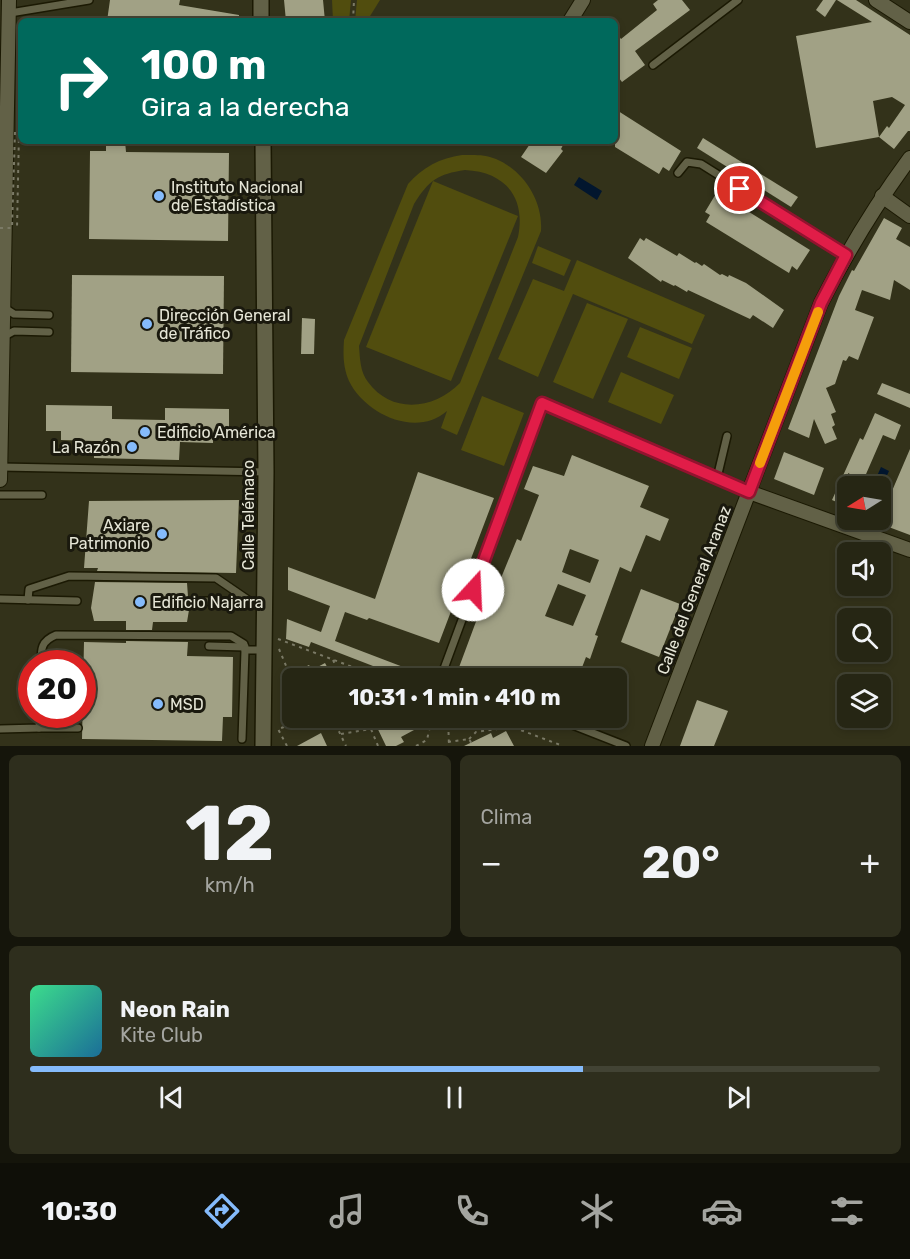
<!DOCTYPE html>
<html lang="es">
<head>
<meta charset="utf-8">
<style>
  :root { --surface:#262614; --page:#2e2e1d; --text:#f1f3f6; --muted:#a4a5a0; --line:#424334; --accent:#85bbfb }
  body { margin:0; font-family:Rubik,sans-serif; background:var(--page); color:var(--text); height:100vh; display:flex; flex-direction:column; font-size:22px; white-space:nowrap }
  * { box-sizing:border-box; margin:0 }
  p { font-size:20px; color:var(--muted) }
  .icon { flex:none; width:33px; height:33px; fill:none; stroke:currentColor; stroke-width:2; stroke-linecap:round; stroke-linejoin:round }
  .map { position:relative; height:746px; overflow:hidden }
  .details { display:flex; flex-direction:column; gap:9px; padding:9px; background:#15150b; flex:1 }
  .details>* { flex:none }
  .banner { position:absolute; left:18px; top:18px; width:600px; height:126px; border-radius:9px; box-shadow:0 3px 9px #0003,0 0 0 2px var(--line); background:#00695c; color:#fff; overflow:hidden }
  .needle { width:39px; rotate:259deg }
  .controls { position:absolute; left:837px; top:476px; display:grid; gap:12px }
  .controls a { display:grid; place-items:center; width:54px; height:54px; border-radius:9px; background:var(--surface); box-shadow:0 3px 9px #0003,0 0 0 2px var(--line); font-size:30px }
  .speed { position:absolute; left:18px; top:650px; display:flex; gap:12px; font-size:30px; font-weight:700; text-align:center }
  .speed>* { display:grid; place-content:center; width:78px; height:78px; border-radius:50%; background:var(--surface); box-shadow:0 3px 9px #0003,0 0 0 2px var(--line); line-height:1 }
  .speed .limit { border:9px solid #d22; background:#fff; color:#111 }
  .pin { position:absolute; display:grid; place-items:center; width:51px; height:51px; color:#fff; margin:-26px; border:3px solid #fff; border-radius:50%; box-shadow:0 2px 6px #0007 }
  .me { position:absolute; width:66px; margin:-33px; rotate:20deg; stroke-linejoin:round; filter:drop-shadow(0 0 4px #0008) }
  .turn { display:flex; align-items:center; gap:21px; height:126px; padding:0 24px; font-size:27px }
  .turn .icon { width:78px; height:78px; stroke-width:2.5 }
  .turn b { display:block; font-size:42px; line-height:51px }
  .big { font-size:45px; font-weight:700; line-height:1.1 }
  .details .tile { flex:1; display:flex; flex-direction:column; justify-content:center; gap:9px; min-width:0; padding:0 21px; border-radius:9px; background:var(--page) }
  .details .dial { align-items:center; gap:0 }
  .dial b { font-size:78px; line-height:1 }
  .song { display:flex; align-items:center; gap:18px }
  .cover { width:72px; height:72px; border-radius:9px; background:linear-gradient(135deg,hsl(150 70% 55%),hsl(200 70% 35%)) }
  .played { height:6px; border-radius:3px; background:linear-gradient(90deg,var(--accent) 65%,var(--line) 65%) }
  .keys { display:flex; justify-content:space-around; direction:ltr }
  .heat { display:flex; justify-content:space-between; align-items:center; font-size:33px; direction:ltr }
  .details .tiles { flex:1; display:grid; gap:9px; grid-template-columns:1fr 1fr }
  .tile:last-child { grid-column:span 2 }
  .trip { position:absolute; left:282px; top:668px; width:345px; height:60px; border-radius:9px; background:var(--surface); box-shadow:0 3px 9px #0003,0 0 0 2px var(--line); font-weight:700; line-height:60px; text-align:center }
  .tab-bar { display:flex; height:96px; justify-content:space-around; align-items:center; background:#0f0f08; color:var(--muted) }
  .tab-bar .icon { width:42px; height:42px }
  .tab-bar .selected { color:var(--accent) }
  .tab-bar b { font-size:27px; color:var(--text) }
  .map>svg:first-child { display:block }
  .green { fill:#514d0e; fill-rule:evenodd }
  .water { fill:#02162e }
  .building { fill:#a1a185; fill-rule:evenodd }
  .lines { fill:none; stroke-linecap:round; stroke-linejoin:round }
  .service-casing { stroke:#1b1903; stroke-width:10 }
  .minor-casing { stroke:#1b1903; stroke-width:16 }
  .tertiary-casing { stroke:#1b1903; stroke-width:18 }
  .path { stroke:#7b7a66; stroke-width:2; stroke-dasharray:3 4.5; stroke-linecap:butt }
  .service { stroke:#626147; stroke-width:7 }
  .minor { stroke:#626147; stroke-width:14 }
  .tertiary { stroke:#626147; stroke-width:15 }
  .path-bridge { stroke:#7b7a66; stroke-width:2; stroke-dasharray:3 4.5; stroke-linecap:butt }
  .route-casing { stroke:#92132f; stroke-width:15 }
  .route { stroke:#e11d48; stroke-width:10 }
  .slow { stroke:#f59e0b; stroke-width:10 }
  .poi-dot { fill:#85bbfb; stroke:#1a190e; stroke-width:2 }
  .labels { text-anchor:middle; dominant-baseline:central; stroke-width:6; stroke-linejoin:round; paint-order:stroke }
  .poi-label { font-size:16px; fill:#e6e6d7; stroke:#1a190e; text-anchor:start }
  .street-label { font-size:16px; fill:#e6e6d7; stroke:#1a190e }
</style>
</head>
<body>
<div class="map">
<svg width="910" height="746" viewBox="0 0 910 746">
  <rect width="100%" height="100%" fill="#33321a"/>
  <g class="green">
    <polygon points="332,0 351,0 349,21 333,21"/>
    <polygon points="357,0 380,0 367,21 355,21"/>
    <path d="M462 155C473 155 485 154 496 159 524 171 543 201 541 231L457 435 441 428 447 411C416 438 365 414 349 381 343 367 343 354 344 340L408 184C423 167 440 158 462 155ZM465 170C506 172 526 198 518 237L460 383C435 409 392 415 368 382 360 372 360 358 359 346L414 204C429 180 438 174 465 170Z"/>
    <polygon points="433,181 518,216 451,381 366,347"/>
    <polygon points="538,246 571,260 564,276 532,263"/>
    <polygon points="577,260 705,315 692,344 573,294 538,377 498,359 533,279 564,291"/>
    <polygon points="587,303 628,319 593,399 553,382"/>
    <polygon points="640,327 692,348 679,379 627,357"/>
    <polygon points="621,372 674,395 661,424 608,402"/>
    <polygon points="482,396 524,413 504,466 461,450"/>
  </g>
  <g class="water">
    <polygon points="579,177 602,191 597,200 574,185"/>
    <polygon points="881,467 889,471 882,486 874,483"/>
  </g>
  <g class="building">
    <polygon points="110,0 180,0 179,5 239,15 239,21 107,21"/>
    <polygon points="284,0 323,0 325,21 286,21"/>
    <polygon points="658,0 682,0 690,10 635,51 645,65 622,82 615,73 615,31 621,39 657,10 653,4"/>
    <polygon points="823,0 836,0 825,17 816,10"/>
    <path d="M837 0H856L910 35V131H908L894 149 879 137 816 148 796 36 872 22ZM892 97 905 105 889 128 887 126 879 137 873 101Z"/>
    <polygon points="615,109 681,151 669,171 663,167 659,174 615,147"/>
    <polygon points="703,138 798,197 791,207 697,148"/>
    <polygon points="106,141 125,141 126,152 229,153 228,241 89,239 90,151 106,151"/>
    <polygon points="532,141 565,141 561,149 563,151 546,173 521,157"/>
    <polygon points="717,192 810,250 797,270 792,266 789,273 706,222 710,215 705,212"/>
    <polygon points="884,218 902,228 896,239 910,247 910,290 894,280 890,300 862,290 855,310 874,317 858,360 849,356 846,361 843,360 835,384 826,388 836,412 831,414 835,425 832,427 837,439 825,444 814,419 809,438 788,429 839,296 852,270 854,271"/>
    <polygon points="640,238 644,241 646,238 677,256 679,253 695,263 696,262 702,266 704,264 720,275 722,274 728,277 729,275 746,283 784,310 773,328 753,315 750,319 688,290 687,292 675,285 674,286 662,280 661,282 628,258"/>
    <polygon points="72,275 224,276 223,374 71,372"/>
    <polygon points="302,318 315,319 314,354 301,354"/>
    <polygon points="882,383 910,394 910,408 877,394"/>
    <polygon points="46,405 112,406 112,419 165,420 165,408 229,409 229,434 213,434 213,443 180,442 179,460 94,458 94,441 61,440 61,431 46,431"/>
    <polygon points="875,413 901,425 895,440 883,435 863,481 848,473 848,507 832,500 860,438 863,440"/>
    <polygon points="910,449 910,535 870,520 880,519"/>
    <polygon points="784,452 824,468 814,495 774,479"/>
    <path d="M572 455 649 486 640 507 669 519 660 541 646 535 631 572 620 567 595 635 598 636 590 659 586 657 578 678H480L458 670 487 592 494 595 517 539 521 541 539 495 524 489 533 466 564 476ZM570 549 599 560 590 583 562 572ZM558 584 586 595 573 626 545 616Z"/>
    <polygon points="418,472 494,498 439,643 369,618 367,620 345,612 335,641 432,678 404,678 311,642 309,647 286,639 287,619 321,632 330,606 288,590 288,567 375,599"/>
    <polygon points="239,500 236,573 97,571 98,568 84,568 89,501"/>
    <polygon points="95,582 187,583 189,610 187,622 153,622 152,630 126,630 126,621 94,621 91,608"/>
    <polygon points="641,589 680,604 659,657 621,642"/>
    <polygon points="126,641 188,642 187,656 233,657 232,717 223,717 222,741 82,739 84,642 126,643"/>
    <polygon points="325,663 333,678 283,678 309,665 312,670"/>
    <polygon points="697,700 728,711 714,746 680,746"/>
    <polygon points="372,717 408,717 414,730 401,737 404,742 396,746 386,746"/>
    <polygon points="506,731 514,746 464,746 491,733 493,738"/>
    <polygon points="321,733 327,746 297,746"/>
  </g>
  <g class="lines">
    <g class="service-casing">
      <g id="service">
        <polyline points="10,13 89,0"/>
        <polyline points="653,65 738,0"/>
        <polyline points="678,173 687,162 701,164 846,255"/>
        <polyline points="3,307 14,314 49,315"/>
        <polyline points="3,337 14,331 49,332"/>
        <polyline points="0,467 266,472"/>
        <polyline points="717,478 727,436"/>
        <polyline points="0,495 42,495"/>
        <polyline points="0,599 77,601"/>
        <polyline points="28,600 29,589 69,576 216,578 251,602"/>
        <polyline points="201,601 266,602"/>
        <polyline points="209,646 245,647"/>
        <path d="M41 663C41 649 41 641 56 635L231 636 244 644 245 650H265"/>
        <polyline points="453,678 442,674 542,403 749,492"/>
        <polyline points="552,717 626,746"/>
        <polyline points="39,728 78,728"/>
        <polyline points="0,729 39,728 40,714"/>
        <polyline points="242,739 245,650"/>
      </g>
    </g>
    <g class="minor-casing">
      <g id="minor">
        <polyline points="876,0 910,22"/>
        <polyline points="570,21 583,0"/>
        <polyline points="882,196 910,216"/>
        <polyline points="0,480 9,0"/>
        <polyline points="749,492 910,550"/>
        <path d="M652 746 821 303C847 252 876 204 910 158"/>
      </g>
    </g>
    <g class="tertiary-casing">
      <g id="tertiary">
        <polyline points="261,0 261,21"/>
        <polyline points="263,141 266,472 263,746"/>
      </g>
    </g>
    <g class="path">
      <polyline points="353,21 354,0"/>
      <polyline points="278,639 382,678"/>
      <polyline points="279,649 292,680"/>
      <polyline points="333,660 342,678"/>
      <polyline points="364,717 365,731"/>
      <polyline points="448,717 449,746"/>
      <polyline points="486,717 563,746"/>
      <polyline points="341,734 371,729"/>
      <polyline points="469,739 476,732 511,727"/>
      <polyline points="448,742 469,739 473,746"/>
      <polyline points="287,746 278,729 308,719 312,721 333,719 346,746"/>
      <polyline points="378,746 371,729 382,723"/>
      <polyline points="416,746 427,740 432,717"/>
    </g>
    <use href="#service" class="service"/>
    <use href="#minor" class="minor"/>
    <use href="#tertiary" class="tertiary"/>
    <polyline class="path-bridge" points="0,228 12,228 15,132 19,132 17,228"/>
  </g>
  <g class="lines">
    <g class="route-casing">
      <polyline id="route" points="473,590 542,403 749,492 821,303 846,255 740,189"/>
    </g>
    <use href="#route" class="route"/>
    <polyline class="slow" points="760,463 818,312"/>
  </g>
  <g class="poi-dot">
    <circle cx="159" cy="196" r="6"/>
    <circle cx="147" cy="324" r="6"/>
    <circle cx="145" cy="432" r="6"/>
    <circle cx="132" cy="447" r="6"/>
    <circle cx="162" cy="534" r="6"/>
    <circle cx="140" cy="602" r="6"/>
    <circle cx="158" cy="704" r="6"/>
  </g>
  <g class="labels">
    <g class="poi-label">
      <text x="171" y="187">Instituto Nacional<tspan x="171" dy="18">de Estadística</tspan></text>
      <text x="159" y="315">Dirección General<tspan x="159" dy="18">de Tráfico</tspan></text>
      <text x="157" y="432">Edificio América</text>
      <text x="120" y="447" text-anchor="end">La Razón</text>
      <text x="150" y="525" text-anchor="end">Axiare<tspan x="150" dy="18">Patrimonio</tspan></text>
      <text x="152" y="602">Edificio Najarra</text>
      <text x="170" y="704">MSD</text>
    </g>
    <g class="street-label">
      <text transform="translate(248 515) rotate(-90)">Calle Telémaco</text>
      <text transform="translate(694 590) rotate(-69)">Calle del General Aranaz</text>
    </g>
  </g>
</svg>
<div class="controls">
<a><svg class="needle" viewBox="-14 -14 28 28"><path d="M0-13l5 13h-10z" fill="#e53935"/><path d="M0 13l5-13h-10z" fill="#a4a5a0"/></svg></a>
<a><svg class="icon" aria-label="sound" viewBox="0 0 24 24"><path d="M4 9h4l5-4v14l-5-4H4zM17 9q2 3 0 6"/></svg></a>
<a><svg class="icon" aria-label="search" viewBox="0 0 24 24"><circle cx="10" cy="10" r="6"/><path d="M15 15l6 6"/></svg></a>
<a><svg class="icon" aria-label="layers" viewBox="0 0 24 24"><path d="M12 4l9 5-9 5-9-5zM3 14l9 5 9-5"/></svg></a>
</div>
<div class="speed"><div class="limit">20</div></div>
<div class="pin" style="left:740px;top:189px;background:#d93025"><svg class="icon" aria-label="arrive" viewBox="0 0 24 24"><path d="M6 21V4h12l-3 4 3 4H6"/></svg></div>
<svg class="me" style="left:473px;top:590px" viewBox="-20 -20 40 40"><circle r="19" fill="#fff"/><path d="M0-13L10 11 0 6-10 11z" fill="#e11d48"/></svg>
<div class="trip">10:31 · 1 min · 410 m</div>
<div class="banner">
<div class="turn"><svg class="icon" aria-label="right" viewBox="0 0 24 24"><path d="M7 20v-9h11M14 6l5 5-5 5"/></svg><div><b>100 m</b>Gira a la derecha</div></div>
</div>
</div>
<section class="details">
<div class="tiles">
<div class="tile dial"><b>12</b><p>km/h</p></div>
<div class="tile"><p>Clima</p>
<div class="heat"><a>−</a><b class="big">20°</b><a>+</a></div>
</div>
<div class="tile">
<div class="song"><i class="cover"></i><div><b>Neon Rain</b><p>Kite Club</p></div></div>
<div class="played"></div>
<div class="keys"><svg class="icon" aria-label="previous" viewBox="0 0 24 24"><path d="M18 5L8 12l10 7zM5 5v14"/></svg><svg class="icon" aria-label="pause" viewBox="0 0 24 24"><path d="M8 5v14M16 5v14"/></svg><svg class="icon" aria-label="next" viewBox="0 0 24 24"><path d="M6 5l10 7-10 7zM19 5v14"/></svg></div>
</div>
</div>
</section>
<nav class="tab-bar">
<b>10:30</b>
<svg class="icon selected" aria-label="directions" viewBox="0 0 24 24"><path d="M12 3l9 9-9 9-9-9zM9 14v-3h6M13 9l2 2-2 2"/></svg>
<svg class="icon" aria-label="music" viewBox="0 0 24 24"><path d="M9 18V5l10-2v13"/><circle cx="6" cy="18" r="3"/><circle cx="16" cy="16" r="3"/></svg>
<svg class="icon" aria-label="phone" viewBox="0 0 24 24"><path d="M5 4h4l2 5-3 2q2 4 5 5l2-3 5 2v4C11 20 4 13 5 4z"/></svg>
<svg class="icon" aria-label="climate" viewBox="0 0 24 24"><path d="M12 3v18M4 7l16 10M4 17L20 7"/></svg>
<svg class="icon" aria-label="car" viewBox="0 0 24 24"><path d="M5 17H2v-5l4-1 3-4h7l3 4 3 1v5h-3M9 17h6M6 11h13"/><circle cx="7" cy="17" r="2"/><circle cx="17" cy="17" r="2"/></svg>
<svg class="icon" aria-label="filters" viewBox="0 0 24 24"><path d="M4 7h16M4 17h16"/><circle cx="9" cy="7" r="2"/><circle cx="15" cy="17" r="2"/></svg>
</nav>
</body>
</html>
